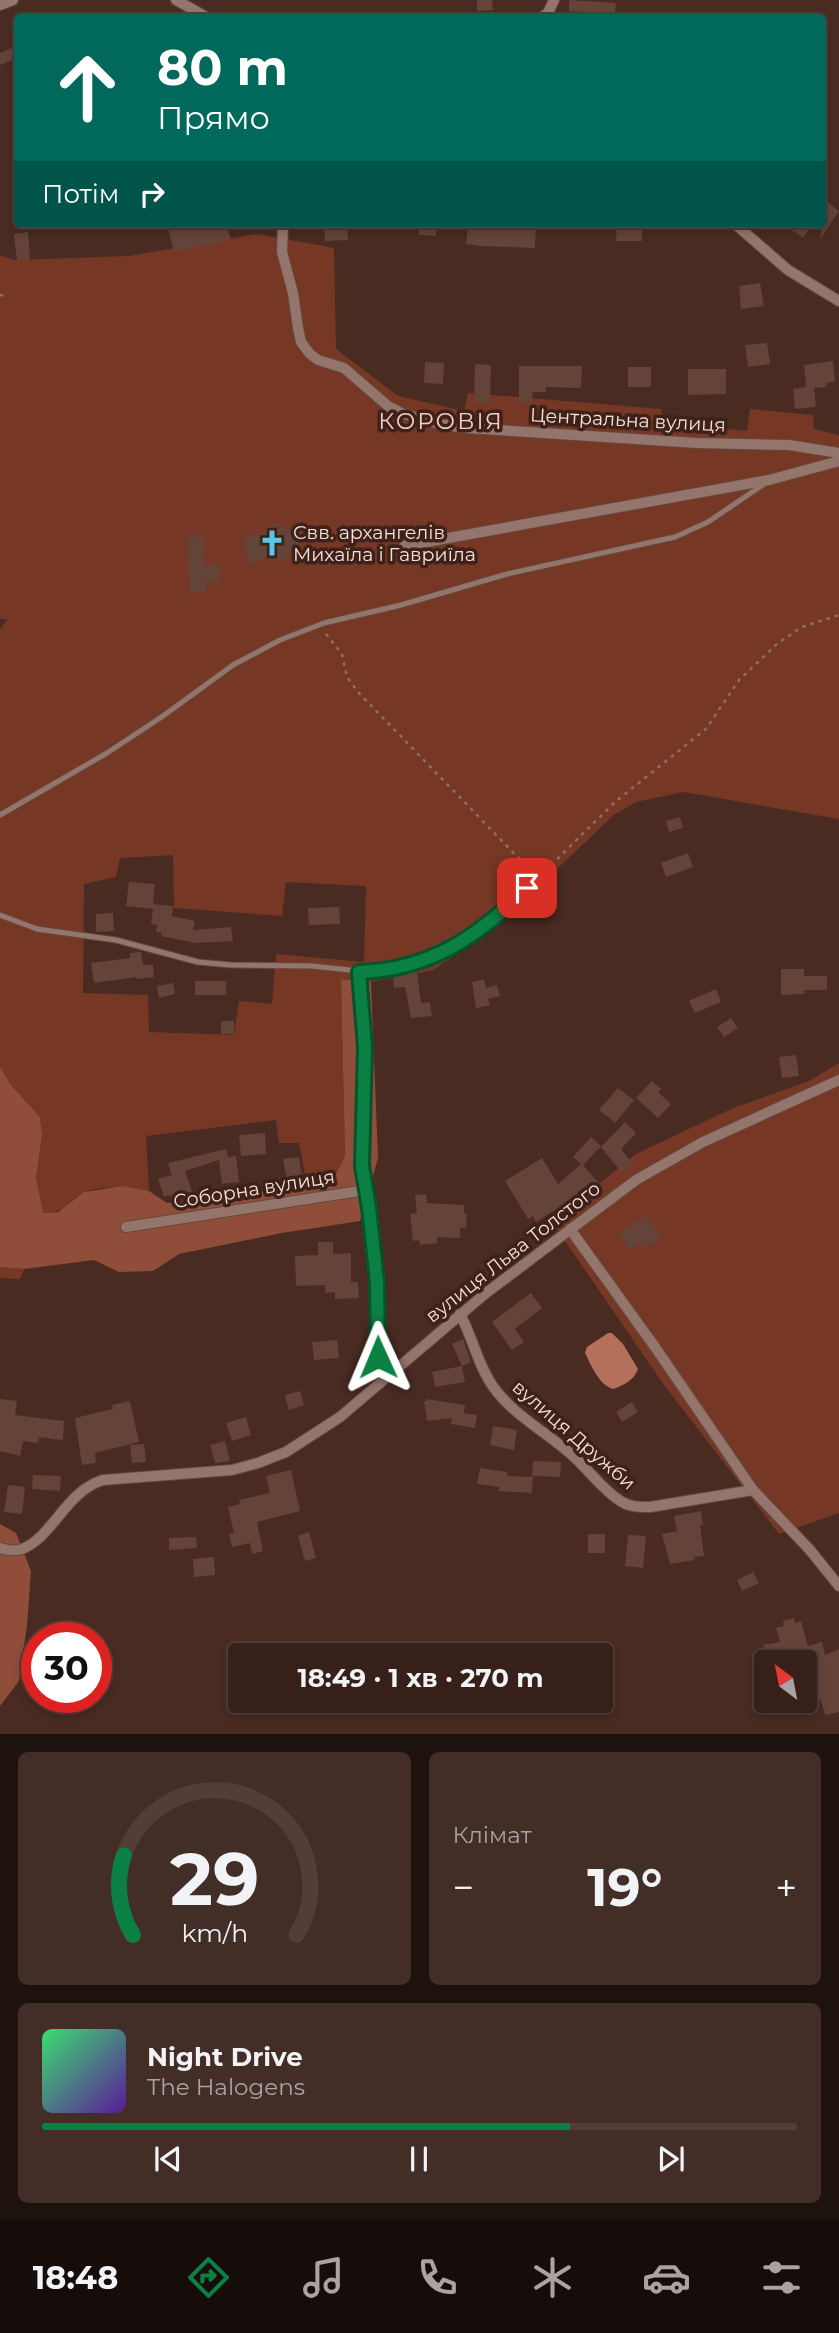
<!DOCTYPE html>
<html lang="uk">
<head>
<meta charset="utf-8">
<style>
  :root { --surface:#37201a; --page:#422d27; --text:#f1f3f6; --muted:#aaa3a2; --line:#513e39; --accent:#0b8043 }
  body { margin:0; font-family:Montserrat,sans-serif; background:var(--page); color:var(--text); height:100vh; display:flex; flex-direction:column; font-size:26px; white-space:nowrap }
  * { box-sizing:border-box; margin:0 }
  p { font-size:23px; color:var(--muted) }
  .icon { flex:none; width:38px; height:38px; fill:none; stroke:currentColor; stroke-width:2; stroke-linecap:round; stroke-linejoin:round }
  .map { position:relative; height:1734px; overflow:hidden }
  .drawer { display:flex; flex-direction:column; gap:18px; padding:18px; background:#1e120e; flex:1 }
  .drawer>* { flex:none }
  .guide { position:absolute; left:14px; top:14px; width:812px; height:214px; border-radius:7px; box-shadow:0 4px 10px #0003,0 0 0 2px var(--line); background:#00695c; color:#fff; overflow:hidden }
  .needle { width:46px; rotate:328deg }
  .buttons { position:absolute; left:754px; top:1650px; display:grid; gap:14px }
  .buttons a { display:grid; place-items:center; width:63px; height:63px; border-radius:7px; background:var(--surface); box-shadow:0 4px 10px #0003,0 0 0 2px var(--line); font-size:35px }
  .speed { position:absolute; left:21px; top:1622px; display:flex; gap:14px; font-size:35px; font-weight:700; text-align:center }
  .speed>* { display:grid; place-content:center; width:91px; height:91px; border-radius:50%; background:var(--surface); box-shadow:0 4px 10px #0003,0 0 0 2px var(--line); line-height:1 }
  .speed .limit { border:10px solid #d22; background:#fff; color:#111 }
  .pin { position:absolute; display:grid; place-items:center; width:60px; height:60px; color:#fff; margin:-30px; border-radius:14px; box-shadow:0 4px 10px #0006 }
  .me { position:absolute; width:77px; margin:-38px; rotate:359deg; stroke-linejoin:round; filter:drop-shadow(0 0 5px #0008) }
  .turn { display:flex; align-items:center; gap:24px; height:147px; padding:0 28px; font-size:32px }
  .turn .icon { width:91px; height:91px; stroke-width:2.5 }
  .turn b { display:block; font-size:49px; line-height:60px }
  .then { display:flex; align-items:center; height:66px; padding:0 28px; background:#0003; gap:14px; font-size:26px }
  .big { font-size:52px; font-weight:700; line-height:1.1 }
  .drawer .widget { flex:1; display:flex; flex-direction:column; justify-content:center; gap:10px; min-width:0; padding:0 24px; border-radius:10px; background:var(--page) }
  .drawer .dial { align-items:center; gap:0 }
  .dial svg { height:182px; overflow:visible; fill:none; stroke:var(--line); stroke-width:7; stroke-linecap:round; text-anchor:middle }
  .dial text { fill:var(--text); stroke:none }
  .song { display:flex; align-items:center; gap:21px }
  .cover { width:84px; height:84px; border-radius:10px; background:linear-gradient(135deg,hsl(140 70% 55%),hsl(270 70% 35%)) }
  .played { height:7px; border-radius:4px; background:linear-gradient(90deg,var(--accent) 70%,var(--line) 70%) }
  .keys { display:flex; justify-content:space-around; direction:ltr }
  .heat { display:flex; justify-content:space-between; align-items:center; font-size:38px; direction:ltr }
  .drawer .tiles { flex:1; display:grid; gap:18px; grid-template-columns:1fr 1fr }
  .widget:last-child { grid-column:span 2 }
  .trip { position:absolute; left:228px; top:1643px; width:385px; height:70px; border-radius:7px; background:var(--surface); box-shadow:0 4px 10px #0003,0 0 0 2px var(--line); font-weight:700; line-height:70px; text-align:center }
  .menu { display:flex; height:112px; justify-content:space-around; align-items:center; background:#160d0a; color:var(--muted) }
  .menu .icon { width:49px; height:49px }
  .menu .current { color:var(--accent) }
  .menu b { font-size:32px; color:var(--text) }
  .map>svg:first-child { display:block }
  .green { fill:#763825; fill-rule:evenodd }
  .forest { fill:#8f4d3a }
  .water { fill:#b5705b }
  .building { fill:#644339 }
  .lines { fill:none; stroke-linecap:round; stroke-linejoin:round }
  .service-casing { stroke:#65483f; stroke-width:7 }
  .minor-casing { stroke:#65483f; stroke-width:12 }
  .path { stroke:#8a6f67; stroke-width:2.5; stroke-dasharray:3.5 5; stroke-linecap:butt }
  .service { stroke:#94756b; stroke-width:5 }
  .minor { stroke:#94756b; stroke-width:10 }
  .route-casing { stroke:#07532c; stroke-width:18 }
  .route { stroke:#0b8043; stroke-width:12 }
  .labels { text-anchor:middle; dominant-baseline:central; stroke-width:7; stroke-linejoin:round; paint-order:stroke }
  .street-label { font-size:19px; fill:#f5e0da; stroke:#3e2118 }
  .poi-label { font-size:19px; fill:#f5e0da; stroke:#3e2118; text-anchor:start }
  .quarter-label { font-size:23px; letter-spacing:2px; fill:#f5cdc1; stroke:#3e2118 }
</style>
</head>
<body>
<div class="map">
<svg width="839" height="1735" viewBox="0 0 839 1735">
  <rect width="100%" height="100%" fill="#492b22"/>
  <g class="green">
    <path d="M258 234 334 248 336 349 398 396 464 411 468 393 661 409 662 422 747 431 750 409 813 415 814 429 839 435V819L683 792 636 802 614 815 492 930 433 970 371 982 341 979 345 1156 336 1174 307 1184 299 1143H279L276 1120 146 1136 149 1191C131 1188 99 1184 82 1194 64 1204 66 1212 42 1213L36 1178 42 1135 40 1117 11 1085 0 1067V629L8 619H0V255L14 260 129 256ZM173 855 174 908 282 916 286 882 366 886 364 962 276 954 272 1004 239 1001 234 1035 149 1032 148 995 83 993 84 884 116 877 120 858Z"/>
    <polygon points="839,1063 839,1513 779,1534 664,1385 552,1222 636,1154 731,1109 809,1081"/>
    <polygon points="0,1267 24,1269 20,1279 0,1278"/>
  </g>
  <g class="forest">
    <polygon points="341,979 371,982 378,1158 360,1221 282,1233 179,1254 153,1271 119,1272 94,1260 24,1269 0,1267 0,1067 11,1085 40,1117 42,1135 36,1178 43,1213 58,1212 84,1192 123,1186 149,1191 167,1203 225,1198 307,1184 336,1174 345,1156"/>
    <polygon points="0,1524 16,1533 31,1571 27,1625 19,1681 0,1706"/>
  </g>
  <path class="water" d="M608 1333H612L623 1344 638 1369C635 1379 623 1386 613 1389 599 1385 591 1365 585 1353L587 1347Z"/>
  <g class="building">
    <polygon points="477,0 492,0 493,10 477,11"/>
    <polygon points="569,0 616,3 614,18 603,18 603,13 569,11"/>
    <polygon points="14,47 18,58 0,65 0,53"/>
    <polygon points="827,202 839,211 820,239"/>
    <polygon points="167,224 225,224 231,239 207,247 206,244 174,252"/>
    <polygon points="324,224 347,224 348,240 325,241"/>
    <polygon points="419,224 437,224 436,236 419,235"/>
    <polygon points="510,224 536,224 535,248 480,246 466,244 468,227 510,229"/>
    <polygon points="617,224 642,224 642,241 616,241"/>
    <polygon points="783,224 812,224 803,238"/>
    <polygon points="28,232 30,260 17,261 14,234"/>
    <polygon points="760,283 764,306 741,309 739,286"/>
    <polygon points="767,343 770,364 748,367 745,345"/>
    <polygon points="833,361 835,382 826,383 826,387 814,388 816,407 795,409 793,389 806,387 804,365"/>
    <polygon points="425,362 444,363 443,384 424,383"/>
    <polygon points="475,364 491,365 490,403 474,402"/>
    <polygon points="519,366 582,366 581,388 546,387 546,392 533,392 532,402 519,402"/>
    <rect x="628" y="367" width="23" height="20"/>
    <polygon points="688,369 726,369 726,394 688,395"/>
    <polygon points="277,523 289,529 294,528 301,532 303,538 299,546 294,547 287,559 280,561 274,557 249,564 242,538 267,531 270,525"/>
    <polygon points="203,536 204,565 219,564 220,582 205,583 206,592 190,593 187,537"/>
    <polygon points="680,817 683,828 669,832 666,821"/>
    <polygon points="688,853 693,867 666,877 661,863"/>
    <polygon points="129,882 155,884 153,904 173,906 172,916 195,921 193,930 231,927 233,941 196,943 161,936 162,933 156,932 157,925 151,924 153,909 126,906"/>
    <polygon points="339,907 340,924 309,925 308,908"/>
    <polygon points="113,913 114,931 96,932 96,914"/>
    <polygon points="141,952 143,965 153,965 154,977 136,979 136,977 94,983 91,963 130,958 130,953"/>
    <polygon points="781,969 804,969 804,976 827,976 827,990 804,990 804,994 781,995"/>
    <polygon points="417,972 421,1003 430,1002 432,1016 411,1018 405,987 394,988 393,975"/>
    <polygon points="484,979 486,988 497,985 500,996 488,999 490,1005 476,1008 472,982"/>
    <rect x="195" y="981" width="31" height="14"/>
    <polygon points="173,983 175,994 159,998 157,986"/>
    <polygon points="716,989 721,1002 695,1013 689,1001"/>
    <polygon points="731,1018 738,1028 724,1037 717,1027"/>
    <rect x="221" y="1021" width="13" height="13"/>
    <polygon points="796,1055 799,1076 782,1078 779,1057"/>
    <polygon points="652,1081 661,1089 658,1092 671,1104 658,1118 636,1098"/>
    <polygon points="618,1088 634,1100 615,1123 599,1110"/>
    <polygon points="625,1122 636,1133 621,1149 633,1164 622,1173 601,1147"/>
    <polygon points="265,1133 266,1154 241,1156 239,1135"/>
    <polygon points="591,1137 601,1146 583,1165 604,1189 594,1198 585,1187 571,1200 536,1222 533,1216 528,1219 505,1181 542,1158 558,1184 581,1164 573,1157"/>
    <polygon points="226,1149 228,1157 225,1158 236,1156 239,1182 222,1184 219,1160 185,1171 193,1195 172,1201 170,1195 164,1197 158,1179 172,1175 168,1163"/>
    <polygon points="299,1157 302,1179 287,1181 283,1159"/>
    <polygon points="426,1194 427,1203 464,1205 464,1214 467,1214 466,1228 460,1228 460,1238 437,1237 437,1243 420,1245 419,1240 413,1241 410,1214 417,1213 415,1195"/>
    <polygon points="646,1215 661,1237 644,1249 640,1243 630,1250 619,1233"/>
    <polygon points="318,1242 333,1242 333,1254 351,1253 351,1282 358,1282 359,1298 335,1299 335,1292 325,1293 325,1285 296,1286 295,1256 318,1255"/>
    <polygon points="531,1293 542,1308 515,1329 524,1342 512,1350 492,1322"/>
    <polygon points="463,1339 471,1362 462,1366 452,1344"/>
    <polygon points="337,1340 339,1358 314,1360 312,1342"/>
    <polygon points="462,1366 465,1382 435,1387 432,1372"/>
    <polygon points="300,1391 304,1405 289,1410 285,1395"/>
    <polygon points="0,1399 17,1401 15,1415 64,1421 63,1440 39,1437 38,1443 23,1441 20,1456 0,1451"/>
    <polygon points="426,1399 465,1405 464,1413 477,1415 475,1428 451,1424 452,1418 427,1421 424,1401 427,1401"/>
    <polygon points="130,1401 139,1442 95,1453 96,1463 82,1465 75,1418 113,1409 112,1405"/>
    <polygon points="632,1402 638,1412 622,1422 616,1412"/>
    <polygon points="246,1417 251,1435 232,1441 226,1423"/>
    <polygon points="493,1426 517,1430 514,1450 490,1445"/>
    <polygon points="225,1441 230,1461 215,1463 210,1445"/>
    <polygon points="144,1444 146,1462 132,1463 130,1445"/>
    <polygon points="533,1461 561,1462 560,1477 532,1476"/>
    <polygon points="480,1468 507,1472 507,1476 533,1477 532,1493 499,1491 499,1487 477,1484"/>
    <polygon points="291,1470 300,1511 257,1522 263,1551 252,1554 250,1543 232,1547 229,1534 234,1533 228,1507 240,1504 239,1500 270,1493 266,1476"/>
    <polygon points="33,1475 61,1476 60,1491 32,1489"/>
    <polygon points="8,1485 25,1487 22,1514 4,1512"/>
    <polygon points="701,1511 703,1525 700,1525 704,1556 694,1557 695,1560 670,1564 662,1534 677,1531 674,1516"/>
    <polygon points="309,1532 316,1558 305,1561 298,1536"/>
    <rect x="588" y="1534" width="17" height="19"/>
    <polygon points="628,1535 646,1536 643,1568 625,1566"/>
    <polygon points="196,1537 197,1548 169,1550 169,1538"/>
    <polygon points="214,1557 215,1575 194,1577 193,1559"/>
    <polygon points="753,1572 759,1583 742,1591 737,1580"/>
    <polygon points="794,1618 795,1623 801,1621 808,1646 822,1642 825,1655 839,1649 839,1712 825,1715 821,1700 805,1704 805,1657 767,1662 763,1645 780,1642 776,1628 784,1626 783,1621"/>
  </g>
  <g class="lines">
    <g class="service-casing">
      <g id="service">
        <polyline points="0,815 107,753 163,716 233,665 280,640 324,623 401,605 507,574 675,537 708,522 764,484"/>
        <polyline points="0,915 37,929 116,940 198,962 231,965 312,966 369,972 431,957 456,946 498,916 538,877"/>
      </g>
    </g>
    <g class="minor-casing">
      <g id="minor">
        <polyline points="176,0 208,18"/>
        <polyline points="0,5 13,0"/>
        <polyline points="540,18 548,13 554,0"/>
        <polyline points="283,224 282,252 293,293 298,328 301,342 310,354 318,360 344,368 388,406 401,413 439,424 466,428 697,443 789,445 839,453"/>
        <polyline points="735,224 788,270 839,301"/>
        <polyline points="404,546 769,480 839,461"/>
        <polyline points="359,972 365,1047 362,1166 371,1217 377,1282 378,1357 387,1375"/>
        <polyline points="126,1227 366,1190"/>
        <polyline points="570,1229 655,1347 753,1490 810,1550 839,1586"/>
        <path d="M460 1314C473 1338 478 1366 494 1388 515 1416 546 1432 572 1455 588 1469 601 1488 619 1500 628 1507 639 1507 650 1507L753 1490"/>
        <path d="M0 1548C7 1550 15 1552 22 1549 53 1537 66 1491 103 1480L232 1470 258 1463 286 1452 340 1417 486 1293 636 1180 703 1142 839 1080"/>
      </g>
    </g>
    <g class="path">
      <polyline points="0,295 6,296"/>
      <polyline points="326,634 342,654 347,677 358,692 532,872"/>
      <polyline points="545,871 615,802 706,729 739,680 778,643 802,627 839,615"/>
    </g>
    <use href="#service" class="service"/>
    <use href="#minor" class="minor"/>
  </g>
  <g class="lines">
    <g class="route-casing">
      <path id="route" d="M378 1357 377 1282 369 1208 362 1166 365 1047 359 972C430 970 479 936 527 888"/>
    </g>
    <use href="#route" class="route"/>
  </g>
  <defs>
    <g id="church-bare" transform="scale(2.1)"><path d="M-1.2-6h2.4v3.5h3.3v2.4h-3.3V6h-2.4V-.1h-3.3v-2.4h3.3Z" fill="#59c8e5" stroke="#3e2118" stroke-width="2.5" paint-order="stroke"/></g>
  </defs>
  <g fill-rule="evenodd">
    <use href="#church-bare" x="272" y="543"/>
  </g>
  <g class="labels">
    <g class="street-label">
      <text transform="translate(628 420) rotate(3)">Центральна вулиця</text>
      <text transform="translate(254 1189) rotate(-9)">Соборна вулиця</text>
      <text transform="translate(513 1252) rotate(-38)">вулиця Льва Толстого</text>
      <text transform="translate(574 1435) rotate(41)">вулиця Дружби</text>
    </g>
    <g class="poi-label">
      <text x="293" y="532">Свв. архангелів<tspan x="293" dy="22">Михаїла і Гавриїла</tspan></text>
    </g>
    <g class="quarter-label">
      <text x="441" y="421">КОРОВІЯ</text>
    </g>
  </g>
</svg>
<div class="buttons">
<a><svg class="needle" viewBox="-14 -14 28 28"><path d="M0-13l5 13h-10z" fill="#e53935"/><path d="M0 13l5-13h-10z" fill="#aaa3a2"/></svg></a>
</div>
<div class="speed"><div class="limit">30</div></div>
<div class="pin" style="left:527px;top:888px;background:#d93025"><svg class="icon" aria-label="arrive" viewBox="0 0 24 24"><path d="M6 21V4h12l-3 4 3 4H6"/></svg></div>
<svg class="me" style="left:378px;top:1357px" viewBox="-20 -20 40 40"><path d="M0-17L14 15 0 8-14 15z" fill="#0b8043" stroke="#fff" stroke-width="4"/></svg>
<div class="trip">18:49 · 1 хв · 270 m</div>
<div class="guide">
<div class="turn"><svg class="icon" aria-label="ahead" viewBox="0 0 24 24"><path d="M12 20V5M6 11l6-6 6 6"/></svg><div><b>80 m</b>Прямо</div></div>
<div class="then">Потім<svg class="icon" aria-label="right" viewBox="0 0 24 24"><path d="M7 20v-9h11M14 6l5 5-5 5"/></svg></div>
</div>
</div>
<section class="drawer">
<div class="tiles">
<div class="widget dial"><svg viewBox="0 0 100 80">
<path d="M14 69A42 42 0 1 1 86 69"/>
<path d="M14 69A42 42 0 0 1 10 34" stroke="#0b8043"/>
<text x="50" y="56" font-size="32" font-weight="700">29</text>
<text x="50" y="72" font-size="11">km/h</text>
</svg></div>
<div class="widget"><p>Клімат</p>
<div class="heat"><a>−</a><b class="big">19°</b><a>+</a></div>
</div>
<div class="widget">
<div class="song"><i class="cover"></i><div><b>Night Drive</b><p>The Halogens</p></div></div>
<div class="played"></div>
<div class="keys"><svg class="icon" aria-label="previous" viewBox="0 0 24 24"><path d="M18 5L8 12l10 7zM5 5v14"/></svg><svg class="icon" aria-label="pause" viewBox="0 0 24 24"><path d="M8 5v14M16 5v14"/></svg><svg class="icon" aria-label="next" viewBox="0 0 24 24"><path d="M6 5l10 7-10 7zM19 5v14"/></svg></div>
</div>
</div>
</section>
<nav class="menu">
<b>18:48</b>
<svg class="icon current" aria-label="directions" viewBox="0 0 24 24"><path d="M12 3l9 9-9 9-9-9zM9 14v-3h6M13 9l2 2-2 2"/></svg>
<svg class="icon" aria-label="music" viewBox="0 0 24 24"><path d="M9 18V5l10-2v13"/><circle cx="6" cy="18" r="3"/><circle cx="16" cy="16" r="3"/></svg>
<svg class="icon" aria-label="phone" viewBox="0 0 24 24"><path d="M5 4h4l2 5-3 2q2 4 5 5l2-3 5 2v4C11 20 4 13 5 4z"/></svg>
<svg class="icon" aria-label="climate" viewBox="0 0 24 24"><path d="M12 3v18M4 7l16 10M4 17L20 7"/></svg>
<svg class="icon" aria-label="car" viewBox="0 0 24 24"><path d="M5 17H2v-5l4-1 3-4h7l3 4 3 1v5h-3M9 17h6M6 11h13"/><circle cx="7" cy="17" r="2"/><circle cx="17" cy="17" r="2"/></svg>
<svg class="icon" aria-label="filters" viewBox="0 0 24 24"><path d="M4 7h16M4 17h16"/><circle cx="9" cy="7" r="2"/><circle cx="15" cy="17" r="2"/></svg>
</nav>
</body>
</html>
